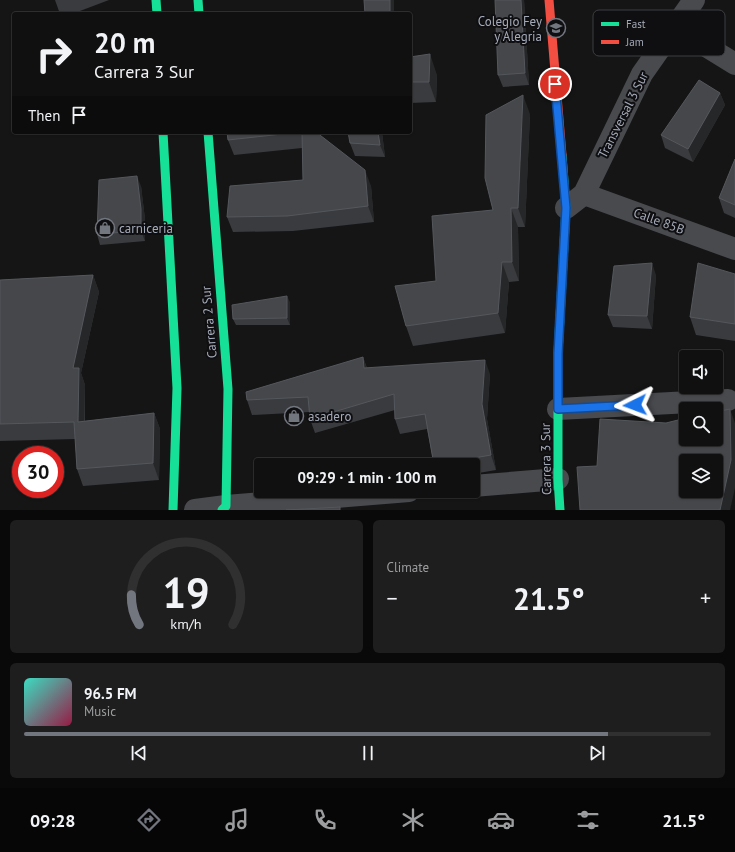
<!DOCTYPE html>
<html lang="en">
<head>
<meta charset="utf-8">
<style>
  :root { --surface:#101010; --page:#1e1e1e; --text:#f1f3f6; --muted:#9c9d9f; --line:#303030; --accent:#72767f }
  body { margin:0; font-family:"PT Sans",sans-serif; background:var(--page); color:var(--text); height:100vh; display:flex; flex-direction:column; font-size:15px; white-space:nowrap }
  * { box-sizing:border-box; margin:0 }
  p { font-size:13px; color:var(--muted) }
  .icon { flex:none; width:22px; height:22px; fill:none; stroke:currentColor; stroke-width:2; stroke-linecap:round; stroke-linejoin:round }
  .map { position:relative; height:510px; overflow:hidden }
  .panel { display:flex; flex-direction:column; gap:10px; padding:10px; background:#090909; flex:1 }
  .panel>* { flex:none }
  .guide { position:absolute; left:12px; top:12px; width:400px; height:122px; border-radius:4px; box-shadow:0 1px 3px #0004,0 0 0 1px var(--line); background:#101010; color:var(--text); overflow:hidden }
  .buttons { position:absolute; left:679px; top:350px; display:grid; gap:8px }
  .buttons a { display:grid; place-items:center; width:44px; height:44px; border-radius:4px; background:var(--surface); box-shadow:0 1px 3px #0004,0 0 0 1px var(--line); font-size:20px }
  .speed { position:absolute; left:12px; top:446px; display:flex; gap:8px; font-size:20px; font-weight:700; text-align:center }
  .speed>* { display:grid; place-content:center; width:52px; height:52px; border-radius:50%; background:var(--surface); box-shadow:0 1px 3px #0004,0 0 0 1px var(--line); line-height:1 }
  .speed .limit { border:6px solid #d22; background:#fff; color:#111 }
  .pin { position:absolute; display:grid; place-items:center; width:34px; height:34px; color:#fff; margin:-17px; border:2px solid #fff; border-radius:50%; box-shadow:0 1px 4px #0007 }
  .me { position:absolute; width:44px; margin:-22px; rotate:267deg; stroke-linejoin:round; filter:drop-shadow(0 0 3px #0008) }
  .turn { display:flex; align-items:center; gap:14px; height:84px; padding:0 16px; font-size:18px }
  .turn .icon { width:52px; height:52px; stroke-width:2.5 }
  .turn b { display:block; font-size:28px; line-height:34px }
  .then { display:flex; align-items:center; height:38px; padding:0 16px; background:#0003; gap:8px; font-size:15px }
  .big { font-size:30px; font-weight:700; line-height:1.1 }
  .panel .card { flex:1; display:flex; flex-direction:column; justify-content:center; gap:6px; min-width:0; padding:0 14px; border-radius:6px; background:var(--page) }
  .panel .dial { align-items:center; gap:0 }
  .dial svg { height:104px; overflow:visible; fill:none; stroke:var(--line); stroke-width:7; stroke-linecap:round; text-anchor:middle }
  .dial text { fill:var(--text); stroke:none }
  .song { display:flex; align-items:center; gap:12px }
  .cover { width:48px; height:48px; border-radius:6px; background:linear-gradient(135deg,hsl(170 70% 55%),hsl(340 70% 35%)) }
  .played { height:4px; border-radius:2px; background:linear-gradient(90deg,var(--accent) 85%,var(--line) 85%) }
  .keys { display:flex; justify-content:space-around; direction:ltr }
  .heat { display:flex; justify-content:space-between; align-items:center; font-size:22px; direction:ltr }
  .panel .tiles { flex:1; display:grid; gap:10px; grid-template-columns:1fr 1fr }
  .card:last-child { grid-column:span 2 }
  .trip { position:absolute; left:254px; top:458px; width:226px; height:40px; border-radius:4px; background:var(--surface); box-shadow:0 1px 3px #0004,0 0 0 1px var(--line); font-weight:700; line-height:40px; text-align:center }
  .menu { display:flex; height:64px; justify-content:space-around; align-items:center; background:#060606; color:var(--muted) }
  .menu .icon { width:28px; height:28px }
  .menu .on { color:var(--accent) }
  .menu b { font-size:18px; color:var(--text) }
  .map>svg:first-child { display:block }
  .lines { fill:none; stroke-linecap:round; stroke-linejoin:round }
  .street { stroke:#484a4e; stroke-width:22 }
  .fast { stroke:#16e098; stroke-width:9 }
  .jam { stroke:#f24e42; stroke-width:9 }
  .wall { fill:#3a3b3e }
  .shaded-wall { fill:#262728 }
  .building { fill:#45474b; stroke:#54575c; fill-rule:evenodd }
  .route-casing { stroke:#114b97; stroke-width:10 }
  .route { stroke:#1a73e8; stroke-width:7 }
  .labels { text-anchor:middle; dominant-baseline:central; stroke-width:4; stroke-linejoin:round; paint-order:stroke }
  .poi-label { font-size:13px; fill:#a4aab8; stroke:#0f0f11; text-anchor:start }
  .street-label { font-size:13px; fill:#a4aab8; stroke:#0f0f11 }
  .key { fill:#0f0f11; stroke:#3c3e43; stroke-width:1 }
  .key-label { font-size:11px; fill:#a4aab8 }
</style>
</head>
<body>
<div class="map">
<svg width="735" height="510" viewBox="0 0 735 510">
  <rect width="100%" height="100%" fill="#151515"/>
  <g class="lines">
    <g class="street">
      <polyline points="675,27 735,64"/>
      <polyline points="584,194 735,249"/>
      <polyline points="566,208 584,194 642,74 694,0"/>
      <polyline points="558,409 728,400"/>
      <polyline points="473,486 558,479"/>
      <polyline points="195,510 226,506 409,491"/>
    </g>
    <g class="fast">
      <polyline points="156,0 157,14"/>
      <polyline points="198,0 199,14"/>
      <polyline points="163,132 177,388 173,510"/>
      <polyline points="208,132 228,389 226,506 222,510"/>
      <polyline points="560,510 558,479 558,354 566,208 562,155"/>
    </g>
    <polyline class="jam" points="549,0 562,155"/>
  </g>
  <g class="wall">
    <polygon points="55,0 109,0 72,14 60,14"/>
    <polygon points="495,0 524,0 529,85 503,87 498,75"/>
    <polygon points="410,57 437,75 436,102 410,103"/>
    <polygon points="720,93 725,105 693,162 665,148 661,135"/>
    <polygon points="530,114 525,227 518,227 519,281 509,282 505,333 413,346 406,326 436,281 493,210"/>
    <polygon points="227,132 316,132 371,186 374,222 293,231 233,232 227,217 303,180 302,148 234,155 228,140"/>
    <polygon points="382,132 385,157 355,156 350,143"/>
    <polygon points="735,159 735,218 724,213 719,198"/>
    <polygon points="141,186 145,219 145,241 100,245 97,234"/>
    <polygon points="735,274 735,341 696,335 690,317"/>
    <polygon points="93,275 99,292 81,373 85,385 85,421 154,413 160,429 159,480 83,486 77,469 75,439 0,441 0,280"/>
    <polygon points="656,275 652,329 613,327 608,315"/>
    <polygon points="290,302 290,325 236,325 233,319"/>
    <polygon points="363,357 367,368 490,374 487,419 496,470 473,474 473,465 434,465 427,429 400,434 395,419 395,410 315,433 310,419 309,412 252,415 247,400"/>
  </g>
  <g class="shaded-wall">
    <rect x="390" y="0" width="4" height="14"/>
    <polygon points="521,0 524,0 529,85 525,73"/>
    <polygon points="430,54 437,75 436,102 429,82"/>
    <polygon points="720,93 725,105 693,162 688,149"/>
    <polygon points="523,95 530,114 525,227 518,208"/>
    <polygon points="378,132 382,132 385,157 380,145"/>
    <polygon points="365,170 371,186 374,222 368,206"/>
    <polygon points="137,176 141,186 145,219 145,241 141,231"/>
    <polygon points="511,208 518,227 519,281 512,262"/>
    <polygon points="502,262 509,282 505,333 498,313"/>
    <polygon points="652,263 656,275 652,329 647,316"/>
    <polygon points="93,275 99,292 81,373 85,385 84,438 78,422 73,368"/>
    <polygon points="287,296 290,302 290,325 287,318"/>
    <polygon points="363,357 368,372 364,368"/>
    <polygon points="485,360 490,374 487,419 496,470 491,455 482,404"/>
    <polygon points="730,409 735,423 735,488 730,510 720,510"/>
    <polygon points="154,413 160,429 159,480 153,463"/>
  </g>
  <g class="building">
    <polygon points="364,0 390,0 390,14 365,14"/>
    <polygon points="495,0 521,0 525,73 498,75"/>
    <polygon points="430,54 429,82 410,82 410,57"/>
    <polygon points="14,62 14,105 12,106 12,63"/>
    <polygon points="699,80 720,93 688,149 661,135"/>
    <polygon points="523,95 518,208 511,208 512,262 502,262 498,313 406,326 395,286 436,281 432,216 493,210 485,178 486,115"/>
    <polygon points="227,132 301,132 228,140"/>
    <polygon points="302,132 316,132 365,170 368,206 287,216 227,217 230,186 303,180"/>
    <polygon points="348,132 378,132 380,145 350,143"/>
    <polygon points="735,159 735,205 719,198"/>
    <polygon points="137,176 141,209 141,231 97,234 99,180"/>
    <polygon points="652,263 647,316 608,315 614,266"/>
    <polygon points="698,263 735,274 735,324 690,317"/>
    <polygon points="93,275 73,368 79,368 78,422 154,413 153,463 77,469 74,422 0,424 0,280"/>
    <polygon points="287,296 287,318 233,319 232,305"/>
    <polygon points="363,357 364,368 485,360 482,404 491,455 434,465 425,414 395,419 394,394 310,419 308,397 247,400 246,392"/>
    <path d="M730 409 731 460 720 510H580L577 467 597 466 600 419 666 423 686 418V439H716V412ZM686 461H716V491H686Z"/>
    <polygon points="340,507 340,510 286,510"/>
  </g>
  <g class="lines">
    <g class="route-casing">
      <polyline id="route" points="555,84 566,208 558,354 558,409 635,405"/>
    </g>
    <use href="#route" class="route"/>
  </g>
  <defs>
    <g id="university-ring" transform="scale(1)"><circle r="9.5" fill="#0f0f11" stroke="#72767f" stroke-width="1.5"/><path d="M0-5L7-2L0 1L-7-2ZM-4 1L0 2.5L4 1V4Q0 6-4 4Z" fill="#72767f"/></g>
    <g id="shop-ring" transform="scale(1)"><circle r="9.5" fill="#0f0f11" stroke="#72767f" stroke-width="1.5"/><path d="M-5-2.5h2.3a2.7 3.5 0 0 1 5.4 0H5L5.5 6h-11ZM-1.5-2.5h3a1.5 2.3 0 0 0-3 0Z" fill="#72767f"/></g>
  </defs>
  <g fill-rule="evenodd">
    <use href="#university-ring" x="556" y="28"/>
    <use href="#shop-ring" x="105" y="228"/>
    <use href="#shop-ring" x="294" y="416"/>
  </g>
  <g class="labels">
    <g class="poi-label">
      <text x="542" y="21" text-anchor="end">Colegio Fey<tspan x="542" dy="15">y Alegria</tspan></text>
      <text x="119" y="228">carniceria</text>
      <text x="308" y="416">asadero</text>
    </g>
    <g class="street-label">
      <text transform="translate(623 115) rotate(-63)">Transversal 3 Sur</text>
      <text transform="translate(659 221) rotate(20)">Calle 85B</text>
      <text transform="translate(209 322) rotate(-95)">Carrera 2 Sur</text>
      <text transform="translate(546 459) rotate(-91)">Carrera 3 Sur</text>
    </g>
  </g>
  <rect x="593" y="10" width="132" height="46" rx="6" class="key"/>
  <rect x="601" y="22" width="18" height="4" fill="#16e098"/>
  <rect x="601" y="40" width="18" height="4" fill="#f24e42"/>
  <g class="key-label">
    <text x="626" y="28">Fast</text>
    <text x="626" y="46">Jam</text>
  </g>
</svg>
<div class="buttons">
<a><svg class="icon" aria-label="sound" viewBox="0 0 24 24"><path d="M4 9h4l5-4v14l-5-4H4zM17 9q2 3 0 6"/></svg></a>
<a><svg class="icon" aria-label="search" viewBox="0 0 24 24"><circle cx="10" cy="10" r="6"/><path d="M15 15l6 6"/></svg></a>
<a><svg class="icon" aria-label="layers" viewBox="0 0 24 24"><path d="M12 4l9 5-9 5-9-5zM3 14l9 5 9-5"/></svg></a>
</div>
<div class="speed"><div class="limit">30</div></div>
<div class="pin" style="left:555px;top:84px;background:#d93025"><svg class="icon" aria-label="arrive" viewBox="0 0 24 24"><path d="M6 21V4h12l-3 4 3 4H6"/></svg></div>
<svg class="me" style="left:635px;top:405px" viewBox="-20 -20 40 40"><path d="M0-17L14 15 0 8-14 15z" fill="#1a73e8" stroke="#fff" stroke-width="4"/></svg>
<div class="trip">09:29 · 1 min · 100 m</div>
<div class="guide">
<div class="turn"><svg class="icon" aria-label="right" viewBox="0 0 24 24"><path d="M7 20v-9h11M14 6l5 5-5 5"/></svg><div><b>20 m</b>Carrera 3 Sur</div></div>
<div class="then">Then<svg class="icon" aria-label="arrive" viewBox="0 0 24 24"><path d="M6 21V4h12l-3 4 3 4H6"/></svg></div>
</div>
</div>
<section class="panel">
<div class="tiles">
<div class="card dial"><svg viewBox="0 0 100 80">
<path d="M14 69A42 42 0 1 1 86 69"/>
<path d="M14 69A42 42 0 0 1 8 46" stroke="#72767f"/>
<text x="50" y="56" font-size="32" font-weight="700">19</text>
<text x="50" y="72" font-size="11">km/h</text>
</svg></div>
<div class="card"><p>Climate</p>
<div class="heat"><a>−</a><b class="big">21.5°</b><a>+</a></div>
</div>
<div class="card">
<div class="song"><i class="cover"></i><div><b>96.5 FM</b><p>Music</p></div></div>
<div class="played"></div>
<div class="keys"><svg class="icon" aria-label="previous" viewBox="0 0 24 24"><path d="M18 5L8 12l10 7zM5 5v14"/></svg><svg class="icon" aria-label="pause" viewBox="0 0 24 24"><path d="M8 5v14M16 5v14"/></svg><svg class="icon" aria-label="next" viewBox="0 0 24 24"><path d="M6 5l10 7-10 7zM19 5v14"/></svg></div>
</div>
</div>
</section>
<nav class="menu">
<b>09:28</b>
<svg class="icon on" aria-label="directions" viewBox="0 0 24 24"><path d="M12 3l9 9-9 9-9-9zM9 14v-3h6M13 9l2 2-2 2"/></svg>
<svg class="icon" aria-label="music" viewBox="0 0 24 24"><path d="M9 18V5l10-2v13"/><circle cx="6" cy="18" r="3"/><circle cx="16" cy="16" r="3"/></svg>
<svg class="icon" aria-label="phone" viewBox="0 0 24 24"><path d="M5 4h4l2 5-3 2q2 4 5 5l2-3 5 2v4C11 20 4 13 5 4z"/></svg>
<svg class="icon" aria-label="climate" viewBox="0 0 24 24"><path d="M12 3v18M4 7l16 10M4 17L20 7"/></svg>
<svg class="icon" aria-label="car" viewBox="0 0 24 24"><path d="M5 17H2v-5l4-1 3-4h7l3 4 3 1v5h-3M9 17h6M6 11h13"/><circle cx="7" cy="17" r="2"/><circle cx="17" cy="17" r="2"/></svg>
<svg class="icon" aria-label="filters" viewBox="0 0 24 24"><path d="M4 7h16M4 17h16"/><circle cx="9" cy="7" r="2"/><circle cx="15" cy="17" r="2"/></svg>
<b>21.5°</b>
</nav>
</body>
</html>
